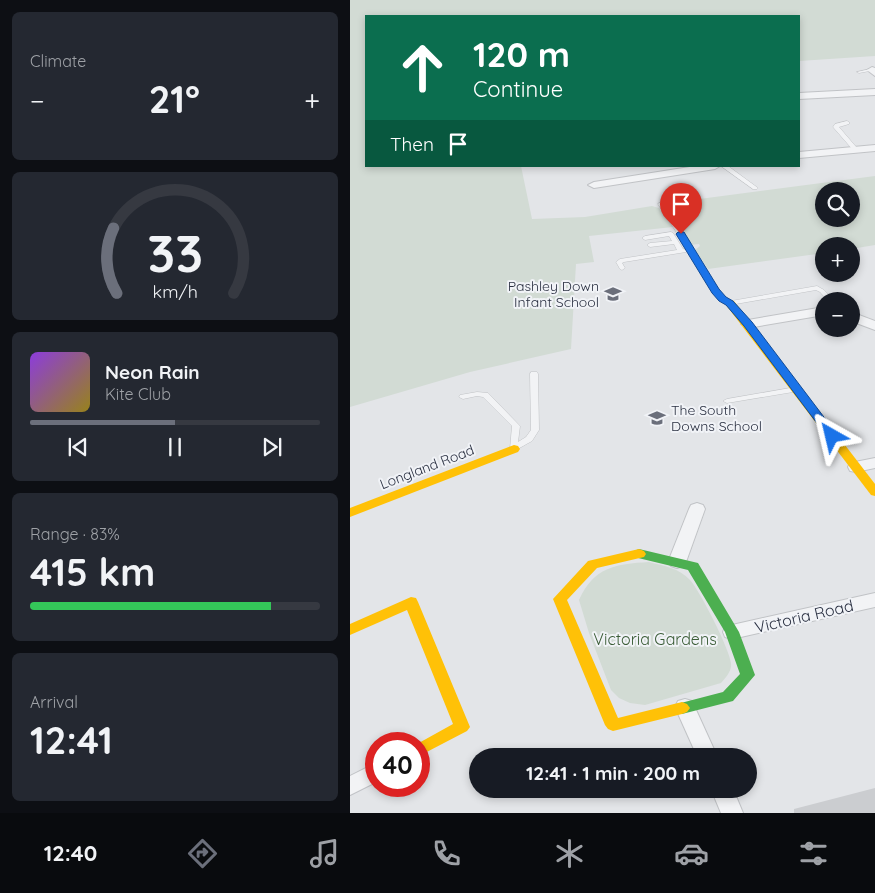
<!DOCTYPE html>
<html lang="en">
<head>
<meta charset="utf-8">
<style>
  :root { --surface:#171b24; --page:#242831; --text:#f1f3f6; --muted:#9ea1a6; --line:#363941; --accent:#6b6f7b }
  body { margin:0; font-family:Quicksand,sans-serif; background:var(--page); color:var(--text); height:100vh; display:flex; flex-direction:column; font-size:19px; white-space:nowrap }
  * { box-sizing:border-box; margin:0 }
  p { font-size:16px; color:var(--muted) }
  .icon { flex:none; width:28px; height:28px; fill:none; stroke:currentColor; stroke-width:2; stroke-linecap:round; stroke-linejoin:round }
  .map { position:relative; flex:1; overflow:hidden }
  .panel { display:flex; flex-direction:column; gap:12px; padding:12px; background:#0d0f14; width:350px }
  .panel>* { flex:none }
  .banner { position:absolute; left:15px; top:15px; width:435px; height:152px; border-radius:0px; box-shadow:0 2px 8px #0003; background:#0b6e4f; color:#fff; overflow:hidden }
  .tools { position:absolute; left:465px; top:182px; display:grid; gap:10px }
  .tools a { display:grid; place-items:center; width:45px; height:45px; border-radius:50%; background:var(--surface); box-shadow:0 2px 8px #0003; font-size:25px }
  .speed { position:absolute; left:15px; top:732px; display:flex; gap:10px; font-size:25px; font-weight:700; text-align:center }
  .speed>* { display:grid; place-content:center; width:65px; height:65px; border-radius:50%; background:var(--surface); box-shadow:0 2px 8px #0003; line-height:1 }
  .speed .limit { border:8px solid #d22; background:#fff; color:#111 }
  .pin { position:absolute; display:grid; place-items:center; width:42px; height:42px; color:#fff; margin:-51px -21px; border-radius:50% 50% 50% 0; rotate:-45deg; box-shadow:0 0 5px #0007 }
  .pin .icon { rotate:45deg }
  .me { position:absolute; width:55px; margin:-28px; rotate:323deg; stroke-linejoin:round; filter:drop-shadow(0 0 4px #0008) }
  .turn { display:flex; align-items:center; gap:18px; height:105px; padding:0 25px; font-size:22px }
  .turn .icon { width:65px; height:65px; stroke-width:2.5 }
  .turn b { display:block; font-size:35px; line-height:42px }
  .then { display:flex; align-items:center; height:48px; padding:0 25px; background:#0003; gap:10px; font-size:19px }
  .big { font-size:38px; font-weight:800; line-height:1.1 }
  .panel .widget { flex:1; display:flex; flex-direction:column; justify-content:center; gap:8px; min-width:0; padding:0 18px; border-radius:8px; background:var(--page) }
  .panel .dial { align-items:center; gap:0 }
  .dial svg { height:130px; overflow:visible; fill:none; stroke:var(--line); stroke-width:7; stroke-linecap:round; text-anchor:middle }
  .dial text { fill:var(--text); stroke:none }
  .song { display:flex; align-items:center; gap:15px }
  .cover { width:60px; height:60px; border-radius:8px; background:linear-gradient(135deg,hsl(270 70% 55%),hsl(50 70% 35%)) }
  .played { height:5px; border-radius:2px; background:linear-gradient(90deg,var(--accent) 50%,var(--line) 50%) }
  .keys { display:flex; justify-content:space-around; direction:ltr }
  .heat { display:flex; justify-content:space-between; align-items:center; font-size:28px; direction:ltr }
  .charge { height:8px; border-radius:4px; background:linear-gradient(90deg,#34c759 83%,var(--line) 0) }
  .trip { position:absolute; left:119px; top:748px; width:288px; height:50px; border-radius:25px; background:var(--surface); box-shadow:0 2px 8px #0003; font-weight:800; line-height:50px; text-align:center }
  .tabs { display:flex; height:80px; justify-content:space-around; align-items:center; background:#090b0e; color:var(--muted) }
  .tabs .icon { width:35px; height:35px }
  .tabs .on { color:var(--accent) }
  .tabs b { font-size:22px; color:var(--text) }
  main { display:flex; flex:1; min-height:0 }
  .map>svg:first-child { display:block }
  .green { fill:#d2dbd4; fill-rule:evenodd }
  .building { fill:#cbcdd0 }
  .lines { fill:none; stroke-linecap:round; stroke-linejoin:round }
  .lane-casing { stroke:#c1c3c6; stroke-width:1 }
  .street-casing { stroke:#c1c3c6; stroke-width:2 }
  .lane { fill:#f2f3f5; fill-rule:evenodd }
  .street { fill:#f2f3f5; fill-rule:evenodd }
  .fast { fill:#4caf50; fill-rule:evenodd }
  .slow { fill:#ffc107; fill-rule:evenodd }
  .route { fill:#1a73e8; stroke:#114b97 }
  .labels { text-anchor:middle; dominant-baseline:central; stroke-width:4; stroke-linejoin:round; paint-order:stroke }
  .poi-label { font-size:14px; fill:#2a3041; stroke:#f1f3f7; text-anchor:end }
  .street-label { font-size:14px; fill:#2a3041; stroke:#f1f3f7 }
  .near-street-label { font-size:16px; fill:#2a3041; stroke:#f1f3f7 }
  .near-park-label { font-size:16px; fill:#3b5d37; stroke:#f1f3f7 }
</style>
</head>
<body>
<main>
<section class="panel">
<div class="widget"><p>Climate</p>
<div class="heat"><a>−</a><b class="big">21°</b><a>+</a></div>
</div>
<div class="widget dial"><svg viewBox="0 0 100 80">
<path d="M14 69A42 42 0 1 1 86 69"/>
<path d="M14 69A42 42 0 0 1 12 29" stroke="#6b6f7b"/>
<text x="50" y="56" font-size="32" font-weight="700">33</text>
<text x="50" y="72" font-size="11">km/h</text>
</svg></div>
<div class="widget">
<div class="song"><i class="cover"></i><div><b>Neon Rain</b><p>Kite Club</p></div></div>
<div class="played"></div>
<div class="keys"><svg class="icon" aria-label="previous" viewBox="0 0 24 24"><path d="M18 5L8 12l10 7zM5 5v14"/></svg><svg class="icon" aria-label="pause" viewBox="0 0 24 24"><path d="M8 5v14M16 5v14"/></svg><svg class="icon" aria-label="next" viewBox="0 0 24 24"><path d="M6 5l10 7-10 7zM19 5v14"/></svg></div>
</div>
<div class="widget"><p>Range · 83%</p><b class="big">415 km</b><div class="charge"></div></div>
<div class="widget"><p>Arrival</p><b class="big">12:41</b></div>
</section>
<div class="map">
<svg width="525" height="813" viewBox="0 0 525 813">
  <rect width="100%" height="100%" fill="#e3e5e8"/>
  <g class="green">
    <polygon points="0,0 525,0 525,56 449,61 449,16 16,16 16,166 171,166 182,219 235,217 302,206 309,208 323,227 239,236 244,262 226,264 221,349 120,372 0,407"/>
    <path d="M525 176V245L501 249V246H474V253L358 269 345 250 350 246 349 244 340 245 315 206 319 203ZM474 191H501V219H474Z"/>
    <path d="M299 562C314 566 329 568 340 580 350 591 379 648 381 663 382 671 376 677 371 683L295 705 280 703 269 698 261 690 239 633 229 600C244 567 265 564 299 562Z"/>
  </g>
  <polygon class="building" points="525,788 525,813 444,813 444,809"/>
  <g class="lines">
    <g class="lane-casing">
      <g id="lane">
        <polygon points="525,68 525,70 509,73 507,72"/>
        <polygon points="497,121 499,122 499,124 489,127 507,148 507,150 503,150 483,127 485,124"/>
        <polygon points="371,166 378,166 408,188 407,189 403,189"/>
        <path d="M311 202 313 203C325 220 336 237 347 255 357 272 364 289 381 301L467 286 474 290 484 301H478L470 292 466 290 380 305 378 304C359 292 352 273 340 254 330 237 319 221 308 204Z"/>
        <polygon points="321,232 323,233 333,249 336,250 336,252 274,262 272,263 275,268 272,270 270,269 266,262 270,259 327,250 324,244 300,247 297,245 300,243 322,241 319,236 295,240 292,238 295,236"/>
        <polygon points="181,372 187,372 188,374 189,430 182,441 164,451 160,449 162,426 133,397 127,396 113,399 109,397 110,395 127,392 138,393 170,426 168,442 176,437 181,430 180,374"/>
        <polygon points="446,387 449,387 450,389 449,391 377,403 373,401 377,399"/>
      </g>
    </g>
    <g class="street-casing">
      <g id="street">
        <polygon points="522,67 525,68 525,76 517,70"/>
        <polygon points="525,89 525,95 449,99 449,93"/>
        <polygon points="525,145 525,151 449,158 449,152"/>
        <polygon points="346,166 370,166 365,169 244,188 238,185 244,182"/>
        <polygon points="474,307 474,315 398,328 391,324 398,320"/>
        <polygon points="501,312 525,321 525,330 501,321"/>
        <polygon points="525,458 525,468 506,472 500,471 498,467 500,463"/>
        <polygon points="347,503 353,505 355,509 336,562 333,566 327,568 321,566 318,562 339,509 341,505"/>
        <polygon points="525,593 525,607 382,639 375,637 373,632 375,627 382,625"/>
        <polygon points="335,699 342,701 367,756 347,756 325,707 328,701"/>
        <polygon points="26,763 26,782 0,795 0,776"/>
        <polygon points="361,789 383,789 393,813 371,813"/>
      </g>
    </g>
    <use href="#lane" class="lane"/>
    <use href="#street" class="street"/>
    <polygon class="fast" points="289,549 348,563 389,632 405,675 383,701 332,714 327,712 324,708 327,704 373,692 390,674 375,632 338,570 284,557 282,554 284,551"/>
    <g class="slow">
      <polygon points="380,300 384,301 525,484 525,496 521,495 376,305 375,303 376,301"/>
      <polygon points="164,445 168,446 170,449 168,452 0,517 0,508"/>
      <polygon points="289,549 294,551 296,554 294,557 247,568 217,600 268,718 332,702 337,704 340,708 337,712 332,714 263,731 258,729 255,725 203,599 238,561"/>
      <polygon points="61,597 66,598 68,602 120,727 117,731 69,756 69,744 67,744 103,724 57,610 0,635 0,624"/>
    </g>
  </g>
  <polygon class="route" points="328,232 334,232 369,289 376,297 383,301 402,322 486,433 488,436 486,438 478,438 394,326 376,305 369,301 362,293 326,234"/>
  <defs>
    <g id="school-bare" transform="scale(1.35)"><path d="M0-5L7-2L0 1L-7-2ZM-4 1L0 2.5L4 1V4Q0 6-4 4Z" fill="#6b6f7b" stroke="#f1f3f7" stroke-width="2.5" paint-order="stroke"/></g>
  </defs>
  <g fill-rule="evenodd">
    <use href="#school-bare" x="263" y="294"/>
    <use href="#school-bare" x="307" y="418"/>
  </g>
  <g class="labels">
    <g class="poi-label">
      <text x="249" y="286">Pashley Down<tspan x="249" dy="16">Infant School</tspan></text>
      <text x="321" y="410" text-anchor="start">The South<tspan x="321" dy="16">Downs School</tspan></text>
    </g>
    <g class="street-label">
      <text transform="translate(77 467) rotate(-21)">Longland Road</text>
    </g>
    <g class="near-street-label">
      <text transform="translate(454 616) rotate(-13)">Victoria Road</text>
    </g>
    <g class="near-park-label">
      <text x="305" y="639">Victoria Gardens</text>
    </g>
  </g>
</svg>
<div class="tools">
<a><svg class="icon" aria-label="search" viewBox="0 0 24 24"><circle cx="10" cy="10" r="6"/><path d="M15 15l6 6"/></svg></a>
<a>+</a>
<a>−</a>
</div>
<div class="speed"><div class="limit">40</div></div>
<div class="pin" style="left:331px;top:234px;background:#d93025"><svg class="icon" aria-label="arrive" viewBox="0 0 24 24"><path d="M6 21V4h12l-3 4 3 4H6"/></svg></div>
<svg class="me" style="left:482px;top:436px" viewBox="-20 -20 40 40"><path d="M0-17L14 15 0 8-14 15z" fill="#1a73e8" stroke="#fff" stroke-width="4"/></svg>
<div class="trip">12:41 · 1 min · 200 m</div>
<div class="banner">
<div class="turn"><svg class="icon" aria-label="ahead" viewBox="0 0 24 24"><path d="M12 20V5M6 11l6-6 6 6"/></svg><div><b>120 m</b>Continue</div></div>
<div class="then">Then<svg class="icon" aria-label="arrive" viewBox="0 0 24 24"><path d="M6 21V4h12l-3 4 3 4H6"/></svg></div>
</div>
</div>
</main>
<nav class="tabs">
<b>12:40</b>
<svg class="icon on" aria-label="directions" viewBox="0 0 24 24"><path d="M12 3l9 9-9 9-9-9zM9 14v-3h6M13 9l2 2-2 2"/></svg>
<svg class="icon" aria-label="music" viewBox="0 0 24 24"><path d="M9 18V5l10-2v13"/><circle cx="6" cy="18" r="3"/><circle cx="16" cy="16" r="3"/></svg>
<svg class="icon" aria-label="phone" viewBox="0 0 24 24"><path d="M5 4h4l2 5-3 2q2 4 5 5l2-3 5 2v4C11 20 4 13 5 4z"/></svg>
<svg class="icon" aria-label="climate" viewBox="0 0 24 24"><path d="M12 3v18M4 7l16 10M4 17L20 7"/></svg>
<svg class="icon" aria-label="car" viewBox="0 0 24 24"><path d="M5 17H2v-5l4-1 3-4h7l3 4 3 1v5h-3M9 17h6M6 11h13"/><circle cx="7" cy="17" r="2"/><circle cx="17" cy="17" r="2"/></svg>
<svg class="icon" aria-label="filters" viewBox="0 0 24 24"><path d="M4 7h16M4 17h16"/><circle cx="9" cy="7" r="2"/><circle cx="15" cy="17" r="2"/></svg>
</nav>
</body>
</html>
